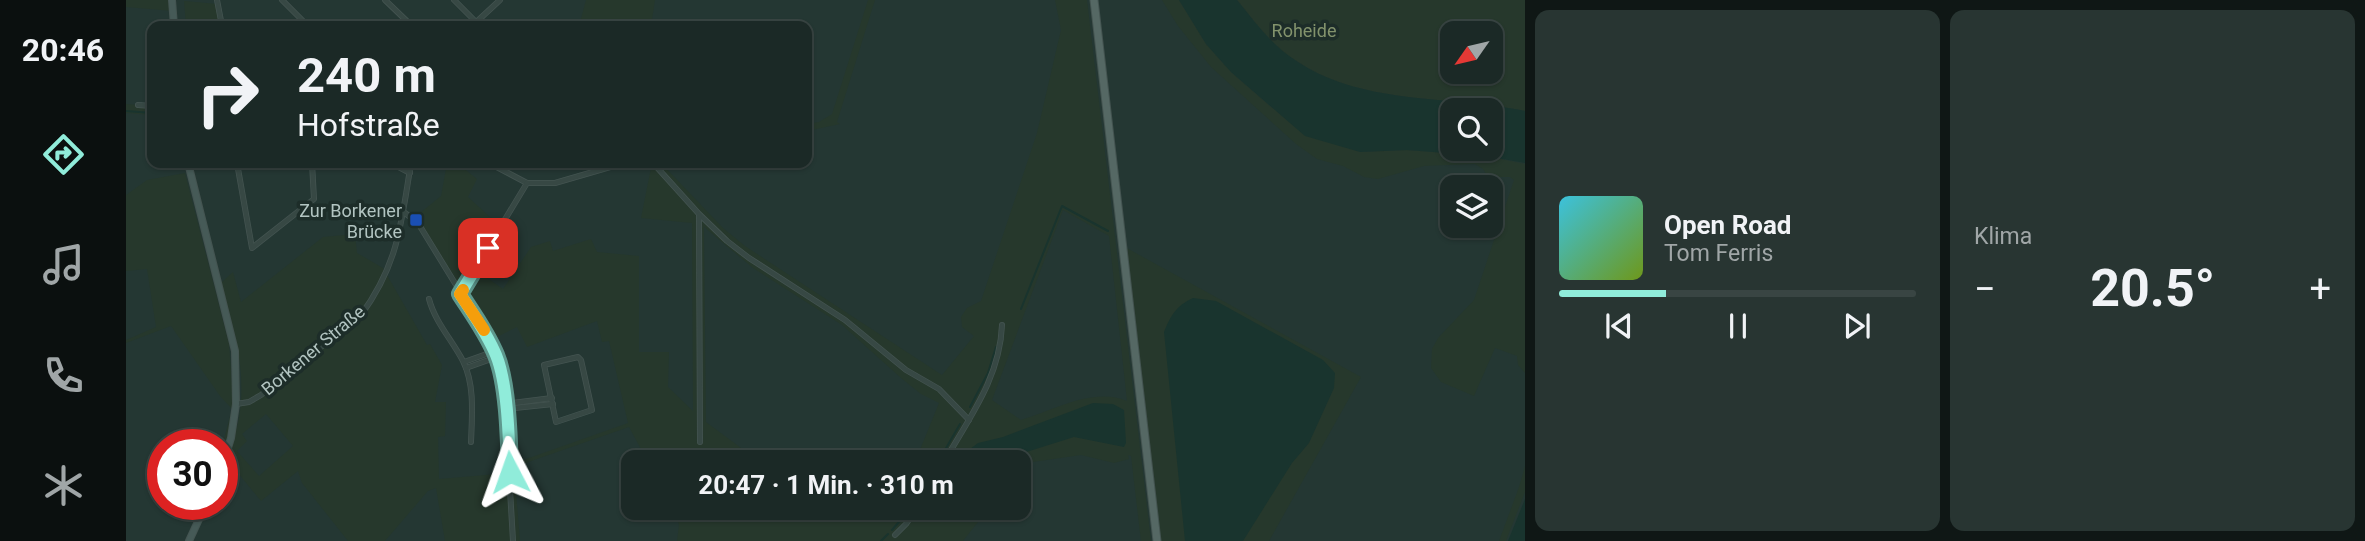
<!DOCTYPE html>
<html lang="de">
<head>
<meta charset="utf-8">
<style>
  :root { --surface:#1b2926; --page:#283532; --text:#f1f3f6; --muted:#a0a6a7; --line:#394543; --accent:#90ecda }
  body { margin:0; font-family:Roboto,sans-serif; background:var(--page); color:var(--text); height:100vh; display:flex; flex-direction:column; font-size:26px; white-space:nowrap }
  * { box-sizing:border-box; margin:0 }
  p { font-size:23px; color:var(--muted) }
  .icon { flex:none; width:38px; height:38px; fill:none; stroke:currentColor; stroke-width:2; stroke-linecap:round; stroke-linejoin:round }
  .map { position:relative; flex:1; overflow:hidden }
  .side { display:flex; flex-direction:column; gap:10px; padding:10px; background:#0f1715; width:840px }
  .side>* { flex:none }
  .guide { position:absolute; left:21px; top:21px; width:665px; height:147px; border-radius:14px; box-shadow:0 2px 5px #0004,0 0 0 2px var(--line); background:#1b2926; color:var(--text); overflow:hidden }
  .needle { width:46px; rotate:236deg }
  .controls { position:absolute; left:1314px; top:21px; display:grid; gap:14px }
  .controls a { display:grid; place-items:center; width:63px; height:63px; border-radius:14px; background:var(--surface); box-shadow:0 2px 5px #0004,0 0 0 2px var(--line); font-size:35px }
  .speed { position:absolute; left:21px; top:429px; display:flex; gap:14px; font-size:35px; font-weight:700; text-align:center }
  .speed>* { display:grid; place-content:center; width:91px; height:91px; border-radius:50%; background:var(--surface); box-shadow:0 2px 5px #0004,0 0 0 2px var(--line); line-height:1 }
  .speed .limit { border:10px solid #d22; background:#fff; color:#111 }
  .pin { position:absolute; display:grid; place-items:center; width:60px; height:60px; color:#fff; margin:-30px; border-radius:14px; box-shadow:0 4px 10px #0006 }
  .me { position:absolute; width:77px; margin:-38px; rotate:356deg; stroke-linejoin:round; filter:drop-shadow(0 0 5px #0008) }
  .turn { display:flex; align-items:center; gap:24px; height:147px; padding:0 35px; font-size:32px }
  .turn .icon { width:91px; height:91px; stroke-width:2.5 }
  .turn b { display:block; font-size:49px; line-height:60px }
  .big { font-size:52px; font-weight:700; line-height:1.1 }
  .side .widget { flex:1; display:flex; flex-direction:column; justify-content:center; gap:10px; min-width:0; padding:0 24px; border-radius:14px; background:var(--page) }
  .song { display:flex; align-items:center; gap:21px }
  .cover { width:84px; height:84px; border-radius:10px; background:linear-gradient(135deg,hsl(190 70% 55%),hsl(80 70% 35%)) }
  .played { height:7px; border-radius:4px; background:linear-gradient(90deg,var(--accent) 30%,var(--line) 30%) }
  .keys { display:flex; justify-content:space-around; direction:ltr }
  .heat { display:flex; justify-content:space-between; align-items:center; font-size:38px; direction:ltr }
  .side .tiles { flex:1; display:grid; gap:10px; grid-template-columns:repeat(2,1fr) }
  .trip { position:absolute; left:495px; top:450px; width:410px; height:70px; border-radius:14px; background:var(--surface); box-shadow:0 2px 5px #0004,0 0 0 2px var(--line); font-weight:700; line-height:70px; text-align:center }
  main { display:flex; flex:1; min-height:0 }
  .dock { display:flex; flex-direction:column; width:126px; justify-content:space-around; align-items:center; background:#0b100f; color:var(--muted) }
  .dock .icon { width:49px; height:49px }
  .dock .current { color:var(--accent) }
  .dock b { font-size:32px; color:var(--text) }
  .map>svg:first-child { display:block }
  .green { fill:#26382c; fill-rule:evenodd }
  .water { fill:#19342e; fill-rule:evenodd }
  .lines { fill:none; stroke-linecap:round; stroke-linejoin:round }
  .stream { stroke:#19342e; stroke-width:2 }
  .street-casing { stroke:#445451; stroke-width:6 }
  .secondary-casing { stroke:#445451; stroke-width:8 }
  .primary-casing { stroke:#445451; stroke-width:9 }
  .street { stroke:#374844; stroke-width:4.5 }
  .secondary { stroke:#465a57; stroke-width:6 }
  .primary { stroke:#556864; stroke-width:7 }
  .route-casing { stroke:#5e998e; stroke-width:18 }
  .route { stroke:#90ecda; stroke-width:12 }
  .slow { stroke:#f59e0b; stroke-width:12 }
  .transit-dot { fill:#1a4fb4; stroke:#1d2d29; stroke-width:2.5 }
  .labels { text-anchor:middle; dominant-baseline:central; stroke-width:7; stroke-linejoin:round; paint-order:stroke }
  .park-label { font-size:18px; fill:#82926c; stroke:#1d2d29 }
  .poi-label { font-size:18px; fill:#b2c4c1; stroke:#1d2d29; text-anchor:end }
  .street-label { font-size:18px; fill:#b2c4c1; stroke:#1d2d29 }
</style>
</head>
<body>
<main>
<nav class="dock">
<b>20:46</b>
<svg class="icon current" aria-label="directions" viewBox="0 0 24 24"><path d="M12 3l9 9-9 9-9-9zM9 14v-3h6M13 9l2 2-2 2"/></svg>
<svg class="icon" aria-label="music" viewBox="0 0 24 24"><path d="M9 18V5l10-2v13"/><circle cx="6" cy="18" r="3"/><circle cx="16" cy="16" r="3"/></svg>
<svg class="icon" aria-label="phone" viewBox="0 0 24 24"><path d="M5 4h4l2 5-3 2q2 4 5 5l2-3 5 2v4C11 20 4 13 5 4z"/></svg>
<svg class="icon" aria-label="climate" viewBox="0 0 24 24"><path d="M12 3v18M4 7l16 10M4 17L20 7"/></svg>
</nav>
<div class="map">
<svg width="1399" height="541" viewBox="0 0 1399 541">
  <rect width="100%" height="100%" fill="#243733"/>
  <g class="green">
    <polygon points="0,0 46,0 47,11 0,7"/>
    <polygon points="460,0 529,0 525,26 453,26"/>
    <polygon points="742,0 749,0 711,122 714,124 681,131 681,124 693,122 706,114"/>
    <path d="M929 0H961L1025 541H1015L1005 456 1002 455 1003 459 988 463 955 455 893 464 892 462H789L813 403 795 394 775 378 716 325 627 268 578 227 580 422 634 462H522L503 427 388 467 394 541H319L310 488 302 491 259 541H222L176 483 172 471 135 501 107 467 102 469 96 482C97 464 109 438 113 418 121 371 108 328 95 283L107 272 115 302 197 237 229 234 231 253 257 268 301 345 304 344 316 365 309 402H320L319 436 312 437 313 479 383 473V465L502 423 483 341 476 342 471 321 401 347 391 327 363 341 288 218 315 196 321 163H331L351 179 342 197 375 227 350 270 377 289 405 247 424 241 427 251 465 239 471 252 513 256V352H543L542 387 567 411 566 223 515 218 526 163H535L597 228 619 246 816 375 848 336 836 327 835 317 841 308 855 301 911 133 935 30ZM937 210 983 236 1001 401C967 387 929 410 895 420L866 400ZM140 414 167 446 133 476 111 451 121 441 116 434Z"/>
    <polygon points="1036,0 1053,0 1080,44 1105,72 1145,107 1234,152 1281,150 1360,156 1399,164 1399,373 1392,365 1391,356 1369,348 1348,396 1315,382 1305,368 1306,349 1312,338 1348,300 1388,180 1384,177 1362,177 1357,169 1349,164 1298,166 1252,179 1238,177 1217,166 1191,159 1170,144 1085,67 1052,26"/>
    <path d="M1111 0H1399V111C1322 95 1233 106 1166 58 1144 43 1128 21 1111 0ZM1326 33H1365V72H1326Z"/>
    <polygon points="58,1 92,4 96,26 60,26"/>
    <polygon points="0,104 26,106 26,115 0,113"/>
    <polygon points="59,173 103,344 106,382 109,383 102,436 96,459 96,446 106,409 94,396 45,326 0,343 0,340 30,327 21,269 0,271 0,195 21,180"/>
    <polygon points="997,246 1235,377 1143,541 1031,541"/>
    <polygon points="1399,466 1399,492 1380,541 1373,541 1393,487"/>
    <polygon points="548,508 863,508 837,541 551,541 553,525"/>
  </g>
  <g class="water">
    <path d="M1053 0H1111C1128 21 1144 43 1166 58 1233 106 1322 95 1399 111V163L1360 156 1281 150 1234 152 1179 136 1105 72 1080 44ZM1326 110H1365V149H1326Z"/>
    <path d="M1067 298 1090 301 1197 360 1209 373 1208 388 1183 443 1166 463 1117 541H1059L1038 332C1045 315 1050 306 1067 298Z"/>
    <polygon points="967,403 987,404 998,410 1000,443 998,447 948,437 868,462 831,462 840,452 852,443 877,437"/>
    <polygon points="1399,499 1399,541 1382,541"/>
  </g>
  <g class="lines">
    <g class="stream">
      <polyline points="0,111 26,113"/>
      <polyline points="895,309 936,206 982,231"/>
      <polyline points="844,407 862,373 870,347"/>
      <polyline points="812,462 834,424"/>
      <polyline points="766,530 785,508"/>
      <polyline points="755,541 762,534"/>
    </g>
    <g class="street-casing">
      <g id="street">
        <polyline points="91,0 96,26"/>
        <polyline points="156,0 182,26"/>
        <polyline points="259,0 286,26"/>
        <polyline points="328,0 350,22"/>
        <polyline points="346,26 374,0"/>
        <polyline points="12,105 26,106"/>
        <polyline points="111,163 126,248 188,199 186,163"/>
        <polyline points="265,163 284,173"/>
        <polyline points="363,163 401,183 429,183 498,163"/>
        <polyline points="527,163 573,214 601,241 623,258 719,320 780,370 813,389 843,420"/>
        <polyline points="496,165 509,163"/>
        <polyline points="279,213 292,223 357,329 371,357 379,404 387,541"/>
        <polyline points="573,215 574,442"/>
        <polyline points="334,294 401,183"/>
        <path d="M303 299C309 322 326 340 337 361 349 385 346 416 345 442"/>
        <polygon points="452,357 455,360 466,410 430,422 418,365"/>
        <polyline points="338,362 369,351"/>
        <polyline points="340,368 371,357"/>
        <path d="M110 404 123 402 135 395 235 315C273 263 275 223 285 163"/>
        <polyline points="379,404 426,398"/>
        <polyline points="380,409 427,404"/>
        <path d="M818 462C843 418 874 378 876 325"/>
        <polyline points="769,535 780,524 791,508"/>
      </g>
    </g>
    <g class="secondary-casing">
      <g id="secondary">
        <polyline points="46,0 48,26"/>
        <polyline points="62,163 109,351 110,404 105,438 96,467"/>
        <polyline points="63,541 80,504"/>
      </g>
    </g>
    <g class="primary-casing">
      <polyline id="primary" points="968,0 1031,541"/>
    </g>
    <use href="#street" class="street"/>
    <use href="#secondary" class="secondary"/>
    <use href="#primary" class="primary"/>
  </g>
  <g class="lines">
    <g class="route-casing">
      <path id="route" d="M362 248 334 294C347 314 361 333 370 355 382 384 383 440 384 472"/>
    </g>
    <use href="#route" class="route"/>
    <polyline class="slow" points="337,290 334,294 358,330"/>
  </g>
  <rect class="transit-dot" x="283" y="213" width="14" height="14" rx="3.5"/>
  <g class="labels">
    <g class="park-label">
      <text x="1178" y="30">Roheide</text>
    </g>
    <g class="poi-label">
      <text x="276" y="210">Zur Borkener<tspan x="276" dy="21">Brücke</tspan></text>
    </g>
    <g class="street-label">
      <text transform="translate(187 350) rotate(-40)">Borkener Straße</text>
    </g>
  </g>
</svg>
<div class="controls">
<a><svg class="needle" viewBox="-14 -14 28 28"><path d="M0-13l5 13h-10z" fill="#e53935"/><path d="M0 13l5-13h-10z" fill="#a0a6a7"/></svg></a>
<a><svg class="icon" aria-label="search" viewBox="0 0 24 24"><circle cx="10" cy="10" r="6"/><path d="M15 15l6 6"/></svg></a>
<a><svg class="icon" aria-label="layers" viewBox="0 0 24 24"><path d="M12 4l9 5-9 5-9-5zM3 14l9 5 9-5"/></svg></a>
</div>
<div class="speed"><div class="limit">30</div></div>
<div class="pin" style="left:362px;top:248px;background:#d93025"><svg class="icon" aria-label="arrive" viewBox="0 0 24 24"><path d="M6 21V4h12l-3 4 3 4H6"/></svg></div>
<svg class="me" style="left:384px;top:472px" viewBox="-20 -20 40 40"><path d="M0-17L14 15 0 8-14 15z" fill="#90ecda" stroke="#fff" stroke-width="4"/></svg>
<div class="trip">20:47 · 1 Min. · 310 m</div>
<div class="guide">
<div class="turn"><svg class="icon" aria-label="right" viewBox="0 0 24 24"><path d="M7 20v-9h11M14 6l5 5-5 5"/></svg><div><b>240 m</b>Hofstraße</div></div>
</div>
</div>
<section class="side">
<div class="tiles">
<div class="widget">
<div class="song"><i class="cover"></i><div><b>Open Road</b><p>Tom Ferris</p></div></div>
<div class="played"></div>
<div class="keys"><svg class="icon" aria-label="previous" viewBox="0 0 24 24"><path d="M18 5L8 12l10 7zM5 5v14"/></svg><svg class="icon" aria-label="pause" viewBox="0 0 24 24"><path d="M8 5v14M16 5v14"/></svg><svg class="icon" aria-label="next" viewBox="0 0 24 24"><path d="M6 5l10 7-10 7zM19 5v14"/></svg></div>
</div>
<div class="widget"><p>Klima</p>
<div class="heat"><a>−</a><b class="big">20.5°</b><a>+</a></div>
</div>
</div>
</section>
</main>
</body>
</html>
